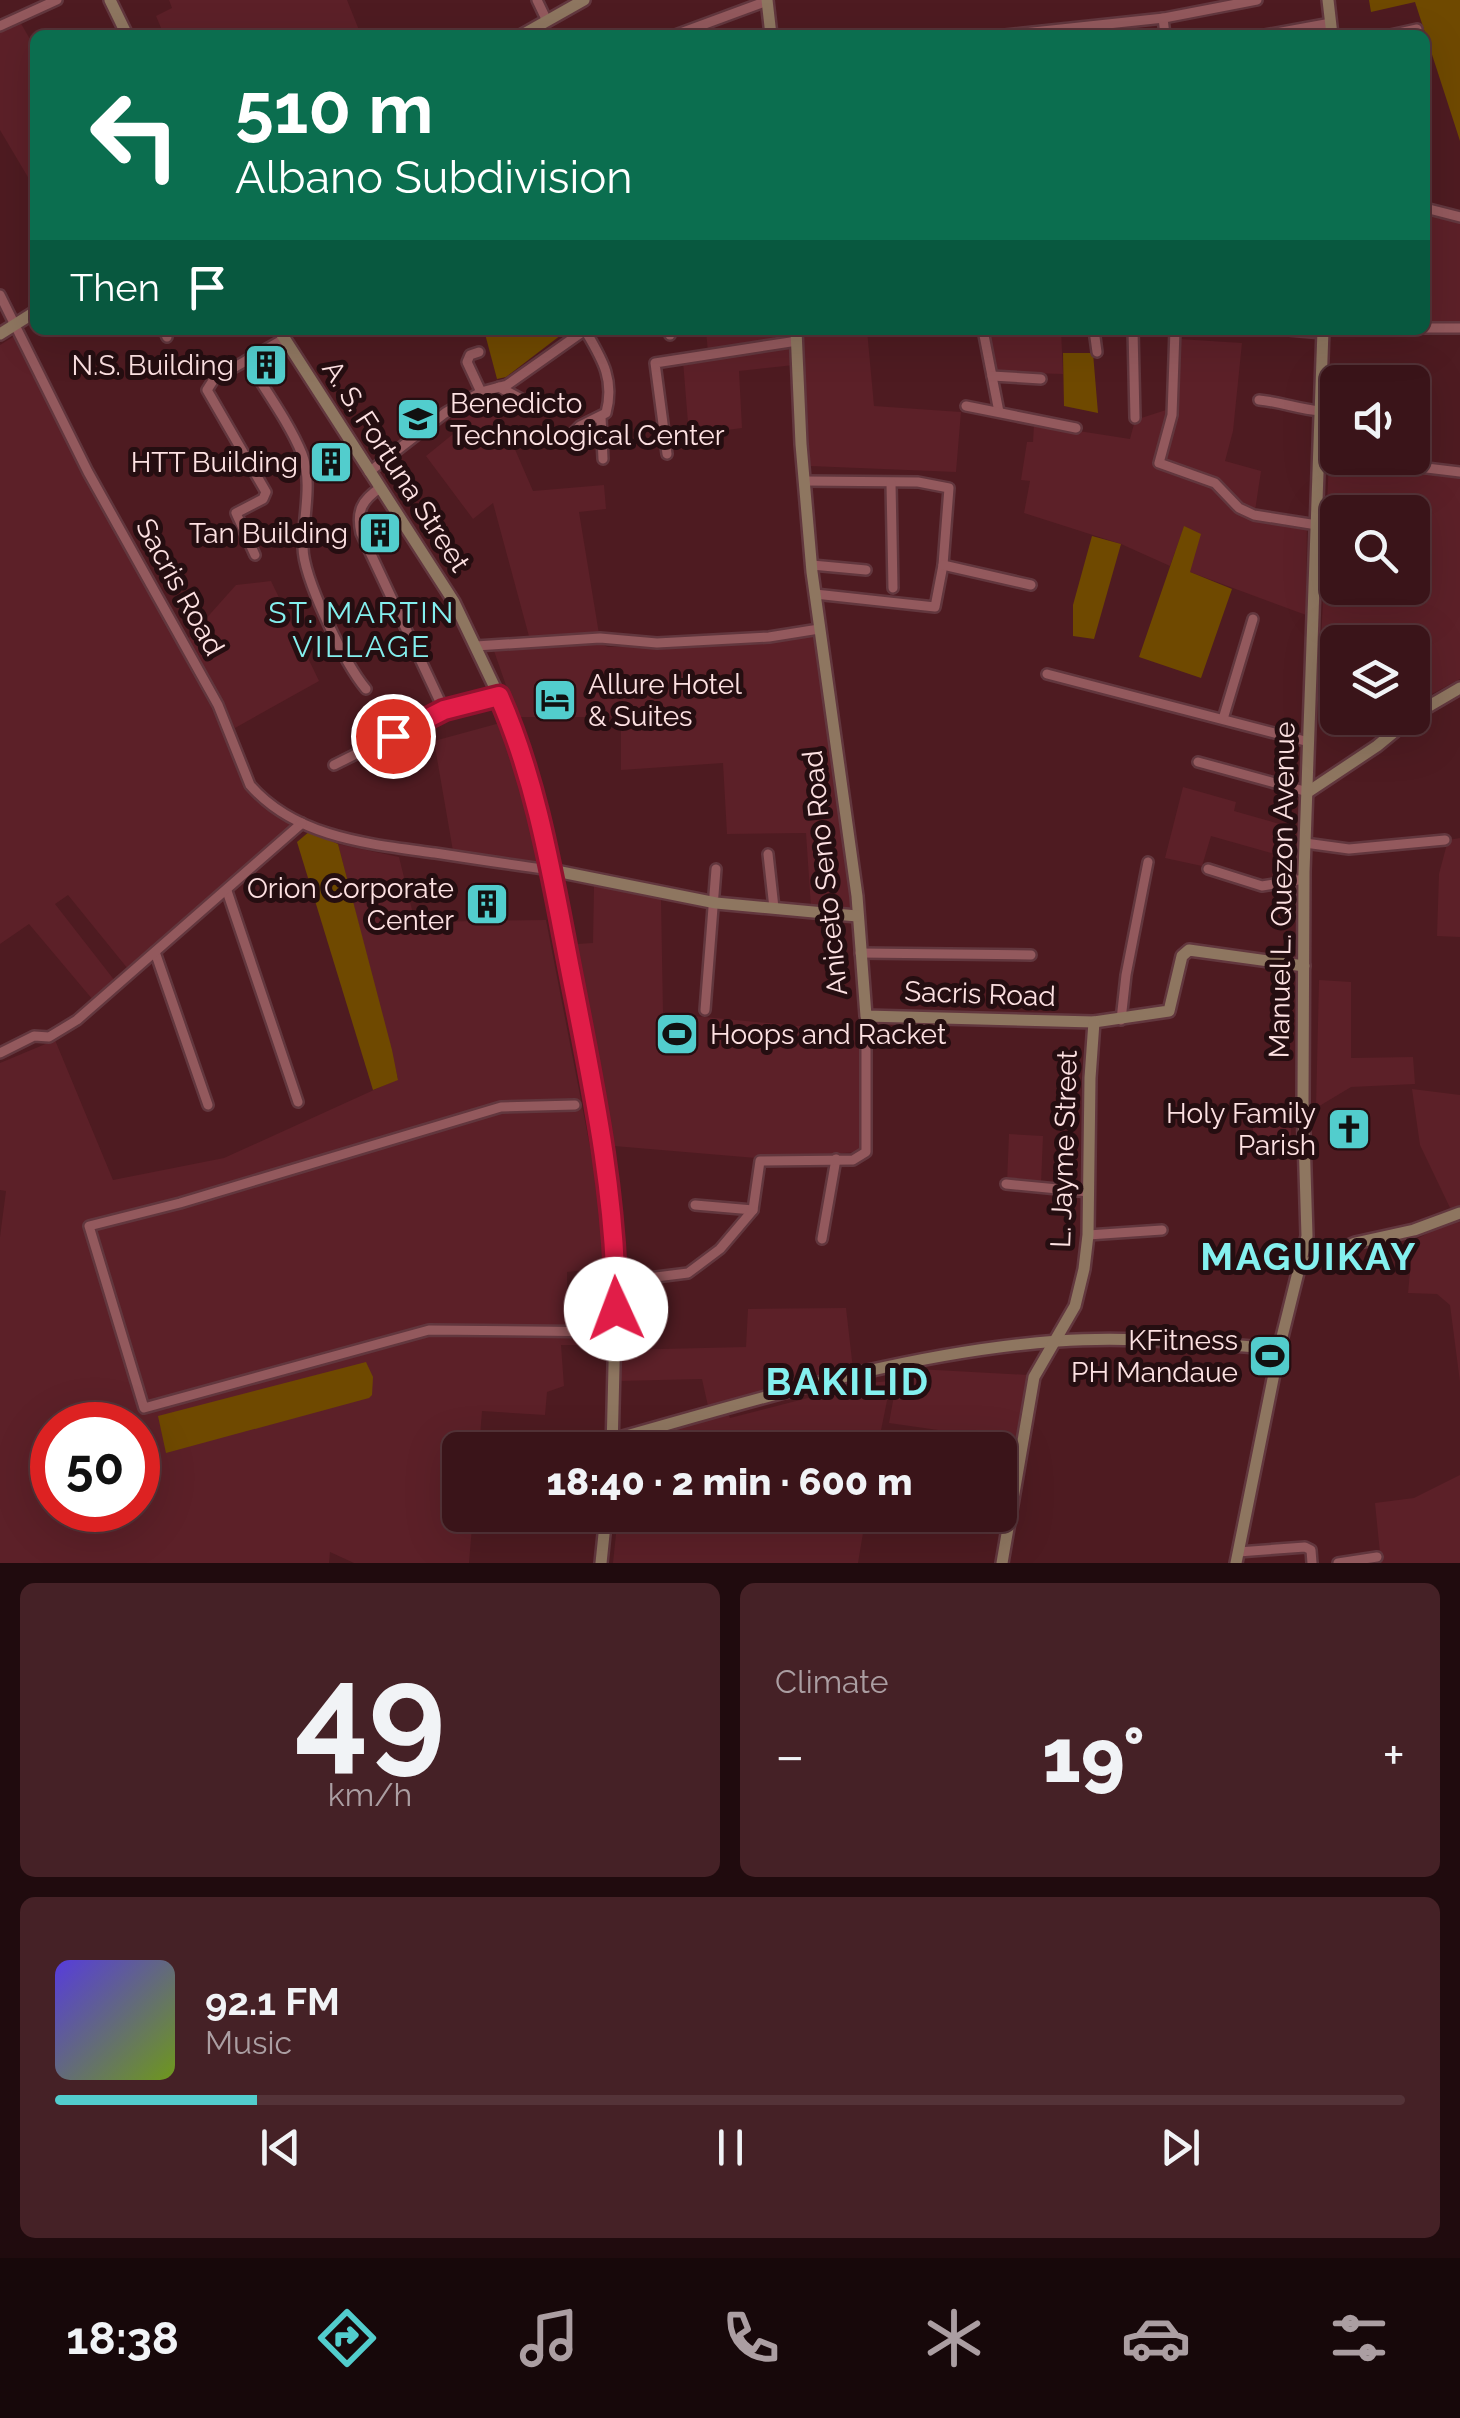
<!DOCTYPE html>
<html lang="en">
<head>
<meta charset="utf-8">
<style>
  :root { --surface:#3a1419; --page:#452126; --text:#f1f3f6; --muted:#ab9ea2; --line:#543338; --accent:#52cdcd }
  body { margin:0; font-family:Raleway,sans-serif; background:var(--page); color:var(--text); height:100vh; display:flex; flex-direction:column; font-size:38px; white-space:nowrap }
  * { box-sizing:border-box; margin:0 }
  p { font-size:32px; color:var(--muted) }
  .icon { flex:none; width:55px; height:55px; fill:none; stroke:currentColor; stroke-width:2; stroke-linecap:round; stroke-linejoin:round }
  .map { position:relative; height:1563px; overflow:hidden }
  .sheet { display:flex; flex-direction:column; gap:20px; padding:20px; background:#200b0e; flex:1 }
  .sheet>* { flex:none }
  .top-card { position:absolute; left:30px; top:30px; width:1400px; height:305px; border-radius:15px; box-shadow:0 10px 40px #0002,0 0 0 2px var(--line); background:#0b6e4f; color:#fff; overflow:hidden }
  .tools { position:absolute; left:1320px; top:365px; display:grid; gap:20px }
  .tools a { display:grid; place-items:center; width:110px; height:110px; border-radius:15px; background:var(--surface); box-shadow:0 10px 40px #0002,0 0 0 2px var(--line); font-size:50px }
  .speed { position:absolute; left:30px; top:1402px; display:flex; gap:20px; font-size:50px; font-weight:700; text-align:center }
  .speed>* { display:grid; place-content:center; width:130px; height:130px; border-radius:50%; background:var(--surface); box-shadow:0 10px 40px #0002,0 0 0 2px var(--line); line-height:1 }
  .speed .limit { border:15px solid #d22; background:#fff; color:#111 }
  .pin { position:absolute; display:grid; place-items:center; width:85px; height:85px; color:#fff; margin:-42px; border:5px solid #fff; border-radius:50%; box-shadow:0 2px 10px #0007 }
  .me { position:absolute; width:110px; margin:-55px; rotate:358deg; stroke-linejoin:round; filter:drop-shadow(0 0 8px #0008) }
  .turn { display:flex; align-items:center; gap:35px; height:210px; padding:0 40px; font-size:45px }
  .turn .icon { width:130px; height:130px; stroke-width:2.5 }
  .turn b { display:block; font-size:70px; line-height:85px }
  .then { display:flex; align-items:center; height:95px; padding:0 40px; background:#0003; gap:20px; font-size:38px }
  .big { font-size:75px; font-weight:800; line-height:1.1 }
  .sheet .tile { flex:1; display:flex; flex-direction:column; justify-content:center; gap:15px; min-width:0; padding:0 35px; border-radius:15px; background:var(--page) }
  .sheet .dial { align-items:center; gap:0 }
  .dial b { font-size:130px; line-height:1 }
  .song { display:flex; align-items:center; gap:30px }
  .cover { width:120px; height:120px; border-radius:15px; background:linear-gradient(135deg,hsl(250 70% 55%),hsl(80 70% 35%)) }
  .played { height:10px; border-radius:5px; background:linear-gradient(90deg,var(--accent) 15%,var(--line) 15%) }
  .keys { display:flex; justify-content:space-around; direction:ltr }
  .heat { display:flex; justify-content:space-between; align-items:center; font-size:55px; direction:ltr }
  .sheet .tiles { flex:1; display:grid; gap:20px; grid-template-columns:1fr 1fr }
  .tile:last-child { grid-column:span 2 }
  .trip { position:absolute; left:442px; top:1432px; width:575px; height:100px; border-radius:15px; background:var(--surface); box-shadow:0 10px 40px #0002,0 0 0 2px var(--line); font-weight:800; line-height:100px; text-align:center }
  .tabs { display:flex; height:160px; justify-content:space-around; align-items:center; background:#17080a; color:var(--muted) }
  .tabs .icon { width:70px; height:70px }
  .tabs .on { color:var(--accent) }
  .tabs b { font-size:45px; color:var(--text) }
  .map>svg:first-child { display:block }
  .built { fill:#5c2028; fill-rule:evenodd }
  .green { fill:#6f4900 }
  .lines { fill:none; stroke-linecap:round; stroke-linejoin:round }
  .street-casing { stroke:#62373e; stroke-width:14 }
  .secondary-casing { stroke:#62373e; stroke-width:16 }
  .street { stroke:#93595d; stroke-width:9 }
  .secondary { stroke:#8e7660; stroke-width:11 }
  .route-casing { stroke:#92132f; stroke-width:25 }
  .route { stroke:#e11d48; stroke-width:18 }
  .labels { text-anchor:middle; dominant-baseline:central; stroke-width:10; stroke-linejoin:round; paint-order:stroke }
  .poi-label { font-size:28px; fill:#fde1e2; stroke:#250e11; text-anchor:end }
  .street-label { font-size:28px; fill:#fde1e2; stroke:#250e11 }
  .neighbourhood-label { font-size:30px; letter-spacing:2.5px; fill:#84f0ef; stroke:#250e11 }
  .district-label { font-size:38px; font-weight:bold; letter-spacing:2.5px; fill:#84f0ef; stroke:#250e11 }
</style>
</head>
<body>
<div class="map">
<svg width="1460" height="1563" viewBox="0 0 1460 1563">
  <rect width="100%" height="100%" fill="#4e1b21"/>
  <g class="built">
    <polygon points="169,0 347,0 361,35 164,35 156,16 172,8"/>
    <polygon points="19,20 35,48 35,189 0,130 0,30"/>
    <polygon points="1425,214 1460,222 1460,327 1425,327"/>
    <polygon points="714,330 773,330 775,341 708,352 706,331"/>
    <polygon points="803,330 867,330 874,406 961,412 956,472 810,466"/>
    <polygon points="989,330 1061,330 1063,374 995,372"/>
    <polygon points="16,335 84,474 221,725 250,794 256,801 290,822 289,830 128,969 68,895 55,904 115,981 93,1000 29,924 0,944 0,345"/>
    <polygon points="1179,339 1242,343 1233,431 1225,461 1261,471 1255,511 1307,521 1306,615 1190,572 1184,527 1170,566 1121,544 1024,513 1030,481 1021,480 1027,442 1033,442 1034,424 1130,439 1135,420 1166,410 1177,412"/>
    <polygon points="792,344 794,365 739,371 742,428 689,435 683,361"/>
    <polygon points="491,394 533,491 604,485 606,509 579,512 599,634 530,640 493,503 473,519 426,456 458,430 448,414 470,400"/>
    <path d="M1329 459 1460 474V679L1413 704 1412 642H1338L1337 668 1320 666ZM1338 512H1412V588H1338Z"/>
    <polygon points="271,581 319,681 235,728 186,641 236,585"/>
    <polygon points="815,634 853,905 849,909 811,907 806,833 727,834 723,763 621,770 621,717 517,717 493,648 597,642 608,647 662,647 664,644"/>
    <polygon points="500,723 523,794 538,861 525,862 453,851 434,741"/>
    <polygon points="1183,787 1236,802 1234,811 1297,829 1295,855 1282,856 1211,836 1202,866 1165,858"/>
    <polygon points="1460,838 1460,937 1437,936 1439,874 1448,840"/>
    <path d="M338 844 399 857 415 922 546 920 598 1188 605 1268 567 1272V1318L606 1317 605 1345H561L564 1386 547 1392 545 1415 482 1411 479 1450H460V1515H473L469 1563H354L330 1552 329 1563H0V1237L6 1191 0 1190V1063L55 1040 113 1180 224 1158 398 1079ZM52 1425H138V1510H52Z"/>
    <polygon points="594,886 661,899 663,1013 819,1028 819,1044 860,1048 860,1152 756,1158 614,1146 577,944 593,943"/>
    <polygon points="1319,980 1351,982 1351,1058 1413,1057 1415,1084 1351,1087 1316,1108"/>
    <polygon points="1412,1089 1460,1095 1460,1209 1453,1214 1420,1145"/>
    <polygon points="1291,1103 1291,1142 1254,1143 1251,1105"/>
    <polygon points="1009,1134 1043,1136 1041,1184 1007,1183"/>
    <polygon points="1460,1216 1460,1382 1450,1305 1437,1294 1408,1293 1413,1241"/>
    <polygon points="846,1308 853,1369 708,1406 702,1379 618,1381 619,1350 746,1347 748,1309"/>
    <polygon points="899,1368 1028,1375 1014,1446 973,1440 966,1434 889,1423"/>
    <polygon points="891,1381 877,1450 624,1450 625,1439 727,1411 730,1418 843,1389 845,1385"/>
    <polygon points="1460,1475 1460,1563 1381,1563 1375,1503 1414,1498"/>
    <polygon points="618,1515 866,1515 858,1563 613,1563"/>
  </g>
  <g class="green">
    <polygon points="1369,0 1460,0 1460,141 1415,2 1371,12"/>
    <polygon points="484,330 559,330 561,335 506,377 497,379"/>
    <polygon points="1063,353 1093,353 1098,413 1064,406"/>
    <polygon points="1184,526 1201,534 1190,572 1232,589 1201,678 1139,657"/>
    <polygon points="1092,536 1121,544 1094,639 1073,636 1073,605"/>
    <polygon points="310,831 338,844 392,1050 398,1080 373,1090 297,842"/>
    <polygon points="366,1362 373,1377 372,1395 369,1398 166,1453 158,1416"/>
  </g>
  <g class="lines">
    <g class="street-casing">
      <g id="street">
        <polyline points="537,0 547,21"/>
        <polyline points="1163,18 1165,35"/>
        <polyline points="0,26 57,0"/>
        <polyline points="675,35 767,1"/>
        <polyline points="1005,35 1164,18 1257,0"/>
        <polyline points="1265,35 1331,23"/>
        <polyline points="1390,35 1417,29"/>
        <polyline points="1425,208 1460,217"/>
        <path d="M0 295 88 472 218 705 250 785C296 838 370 844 435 853 474 859 513 865 551 870"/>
        <polyline points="1425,328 1460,328"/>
        <polyline points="164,330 167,337"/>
        <polyline points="670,330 670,335"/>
        <polyline points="983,330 999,412"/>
        <polyline points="1094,330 1097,352"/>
        <polyline points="1133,330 1135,418"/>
        <polyline points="1175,330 1172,415 1159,463 1215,483 1239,508 1254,515 1317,525"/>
        <polyline points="1289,330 1323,333"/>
        <polyline points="479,352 470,355 467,362 481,392"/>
        <path d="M247 360C265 390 289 422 302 454 313 482 303 518 303 547 303 578 345 664 366 689"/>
        <polyline points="992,376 1041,379"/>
        <polyline points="499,387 540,409"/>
        <path d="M1259 400C1281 402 1298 409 1320 411"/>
        <polyline points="966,406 1076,428"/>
        <polyline points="601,417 603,459"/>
        <path d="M569 437 580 426 606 413C615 379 602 359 585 330"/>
        <polyline points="667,454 655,363 797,341"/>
        <polyline points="1319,454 1338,457"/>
        <polyline points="1344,458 1460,472"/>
        <polyline points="369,472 445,413 481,392 507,385 585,330"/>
        <polyline points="804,481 918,482 949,488 943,565 935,607 815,594"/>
        <polyline points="891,483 893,588"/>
        <path d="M380 488C362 500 356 511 361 533L444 710"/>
        <polyline points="255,555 236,513 263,499 266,492 207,390 214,379 284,339"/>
        <polyline points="812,565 866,570"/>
        <polyline points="943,565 1031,585"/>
        <polyline points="476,646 600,638 657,643 769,637 819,629"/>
        <polyline points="1047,674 1309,742"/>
        <polyline points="1223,719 1253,619"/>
        <polyline points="1198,762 1308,792"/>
        <polyline points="334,765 444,710 499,695"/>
        <polyline points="1305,843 1349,849 1445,840"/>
        <polyline points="768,854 774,908"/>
        <polyline points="1208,869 1262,886 1304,879"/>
        <polyline points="227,891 298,1102"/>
        <polyline points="155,952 208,1105"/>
        <polyline points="860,953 1031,955"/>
        <polyline points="705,1010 716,869"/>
        <polyline points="1121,1020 1126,975 1148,862"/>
        <polyline points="0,1053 34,1036 49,1037 77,1020 302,823"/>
        <polyline points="575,1105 501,1107 180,1203 89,1226 144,1408 429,1330 616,1332"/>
        <polyline points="1006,1184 1089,1192"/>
        <polyline points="695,1205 753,1210"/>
        <polyline points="1088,1235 1162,1230"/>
        <polyline points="822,1239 836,1159"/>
        <polyline points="616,1282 688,1273 720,1249 753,1210 760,1161 853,1160 866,1152 866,1016"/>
        <polyline points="1238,1552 1305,1547 1311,1550 1312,1563"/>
        <polyline points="1338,1563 1377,1557"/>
      </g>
    </g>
    <g class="secondary-casing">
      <g id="secondary">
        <polyline points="110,0 127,35"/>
        <polyline points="767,0 771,35"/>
        <polyline points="1328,0 1332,35"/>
        <polyline points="522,35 584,0"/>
        <polyline points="279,330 454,602 507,713 525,764 551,870 606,1161 616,1282 612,1450"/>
        <polyline points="796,330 801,444 812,572 857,896 866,1016 1094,1022 1169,1011 1182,956 1189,950 1304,966"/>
        <polyline points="0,334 35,312"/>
        <polyline points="1412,716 1460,688"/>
        <polyline points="1308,792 1377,746 1411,718"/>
        <polyline points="551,870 716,903 857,916"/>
        <polyline points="1301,1266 1355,1243 1414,1230 1460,1213"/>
        <path d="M612 1440C759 1399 906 1352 1058 1341 1127 1336 1210 1343 1279 1349"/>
        <polyline points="601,1563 606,1515"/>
        <polyline points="1002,1563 1034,1377 1075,1306 1084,1269 1088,1235 1090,1078 1094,1022"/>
        <polyline points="1236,1563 1279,1349 1307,1236 1303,1104 1304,872 1323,330"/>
      </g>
    </g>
    <use href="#street" class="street"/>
    <use href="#secondary" class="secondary"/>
  </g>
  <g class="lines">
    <g class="route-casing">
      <path id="route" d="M393 736 444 710 499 696C537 782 552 876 570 969 592 1082 616 1193 616 1309"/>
    </g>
    <use href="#route" class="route"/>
  </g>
  <defs>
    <g id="building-square" transform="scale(2.25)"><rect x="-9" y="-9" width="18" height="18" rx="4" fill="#52cdcd" stroke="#250e11"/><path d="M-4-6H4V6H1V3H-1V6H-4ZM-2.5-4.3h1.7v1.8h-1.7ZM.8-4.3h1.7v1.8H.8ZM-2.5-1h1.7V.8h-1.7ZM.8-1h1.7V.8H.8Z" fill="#111"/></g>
    <g id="school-square" transform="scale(2.25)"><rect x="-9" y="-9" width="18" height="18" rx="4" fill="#52cdcd" stroke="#250e11"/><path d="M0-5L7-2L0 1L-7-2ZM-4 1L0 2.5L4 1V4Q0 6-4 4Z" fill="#111"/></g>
    <g id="hotel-square" transform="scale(2.25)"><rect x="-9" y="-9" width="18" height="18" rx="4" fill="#52cdcd" stroke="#250e11"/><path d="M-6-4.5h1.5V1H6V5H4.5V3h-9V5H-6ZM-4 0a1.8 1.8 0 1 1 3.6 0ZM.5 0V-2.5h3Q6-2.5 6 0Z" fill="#111"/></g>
    <g id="stadium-square" transform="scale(2.25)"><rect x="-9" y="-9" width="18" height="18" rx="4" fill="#52cdcd" stroke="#250e11"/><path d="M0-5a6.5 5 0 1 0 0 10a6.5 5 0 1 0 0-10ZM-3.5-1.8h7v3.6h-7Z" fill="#111"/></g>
    <g id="church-square" transform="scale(2.25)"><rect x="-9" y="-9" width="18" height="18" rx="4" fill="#52cdcd" stroke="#250e11"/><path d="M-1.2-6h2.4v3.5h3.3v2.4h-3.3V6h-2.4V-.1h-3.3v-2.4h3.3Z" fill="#111"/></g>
  </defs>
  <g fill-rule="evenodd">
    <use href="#building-square" x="266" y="365"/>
    <use href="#school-square" x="418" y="419"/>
    <use href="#building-square" x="331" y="462"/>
    <use href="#building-square" x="380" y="533"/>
    <use href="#hotel-square" x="555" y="700"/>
    <use href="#building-square" x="487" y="904"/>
    <use href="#stadium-square" x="677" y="1034"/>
    <use href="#church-square" x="1349" y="1129"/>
    <use href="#stadium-square" x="1270" y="1356"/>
  </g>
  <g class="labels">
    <g class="poi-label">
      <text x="234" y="365">N.S. Building</text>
      <text x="450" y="403" text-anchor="start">Benedicto<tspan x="450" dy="32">Technological Center</tspan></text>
      <text x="298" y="462">HTT Building</text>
      <text x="348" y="533">Tan Building</text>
      <text x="588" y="684" text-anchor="start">Allure Hotel<tspan x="588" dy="32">&amp; Suites</tspan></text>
      <text x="454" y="888">Orion Corporate<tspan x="454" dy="32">Center</tspan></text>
      <text x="710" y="1034" text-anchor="start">Hoops and Racket</text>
      <text x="1316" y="1113">Holy Family<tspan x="1316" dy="32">Parish</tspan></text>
      <text x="1238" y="1340">KFitness<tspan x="1238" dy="32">PH Mandaue</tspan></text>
    </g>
    <g class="street-label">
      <text transform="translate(396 466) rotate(57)">A. S. Fortuna Street</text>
      <text transform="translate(180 587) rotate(61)">Sacris Road</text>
      <text transform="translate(825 873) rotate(-96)">Aniceto Seno Road</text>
      <text transform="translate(1282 890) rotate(-89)">Manuel L. Quezon Avenue</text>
      <text transform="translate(980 994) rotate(2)">Sacris Road</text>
      <text transform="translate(1064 1149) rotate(-88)">L. Jayme Street</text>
    </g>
    <g class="neighbourhood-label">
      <text x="362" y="612">ST. MARTIN<tspan x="362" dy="34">VILLAGE</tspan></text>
    </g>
    <g class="district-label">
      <text x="1309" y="1256">MAGUIKAY</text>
      <text x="848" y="1381">BAKILID</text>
    </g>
  </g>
</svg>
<div class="tools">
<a><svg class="icon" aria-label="sound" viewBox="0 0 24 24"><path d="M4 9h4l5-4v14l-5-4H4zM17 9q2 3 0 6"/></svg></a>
<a><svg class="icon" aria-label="search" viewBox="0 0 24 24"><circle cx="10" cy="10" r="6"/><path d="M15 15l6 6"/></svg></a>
<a><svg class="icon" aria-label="layers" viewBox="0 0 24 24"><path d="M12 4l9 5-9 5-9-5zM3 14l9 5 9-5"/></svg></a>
</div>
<div class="speed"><div class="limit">50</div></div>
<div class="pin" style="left:393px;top:736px;background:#d93025"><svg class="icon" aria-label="arrive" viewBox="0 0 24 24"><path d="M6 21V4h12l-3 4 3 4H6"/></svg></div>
<svg class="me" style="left:616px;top:1309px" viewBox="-20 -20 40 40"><circle r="19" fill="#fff"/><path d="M0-13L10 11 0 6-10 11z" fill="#e11d48"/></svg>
<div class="trip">18:40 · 2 min · 600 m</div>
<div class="top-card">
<div class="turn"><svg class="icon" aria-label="left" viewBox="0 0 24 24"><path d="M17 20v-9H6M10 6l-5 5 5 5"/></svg><div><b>510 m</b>Albano Subdivision</div></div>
<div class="then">Then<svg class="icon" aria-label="arrive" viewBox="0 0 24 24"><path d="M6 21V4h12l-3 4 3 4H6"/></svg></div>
</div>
</div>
<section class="sheet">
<div class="tiles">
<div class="tile dial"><b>49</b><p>km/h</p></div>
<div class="tile"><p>Climate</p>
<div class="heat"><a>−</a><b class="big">19°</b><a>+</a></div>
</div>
<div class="tile">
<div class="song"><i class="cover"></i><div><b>92.1 FM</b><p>Music</p></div></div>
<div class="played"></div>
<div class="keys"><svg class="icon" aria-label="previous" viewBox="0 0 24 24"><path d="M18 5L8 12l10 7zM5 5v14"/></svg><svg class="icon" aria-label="pause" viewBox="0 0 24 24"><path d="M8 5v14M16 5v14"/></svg><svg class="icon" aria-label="next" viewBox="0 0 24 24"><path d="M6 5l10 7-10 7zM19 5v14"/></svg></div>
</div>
</div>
</section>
<nav class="tabs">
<b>18:38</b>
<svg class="icon on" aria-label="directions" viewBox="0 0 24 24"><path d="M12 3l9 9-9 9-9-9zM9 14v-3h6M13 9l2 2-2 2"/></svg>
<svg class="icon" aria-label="music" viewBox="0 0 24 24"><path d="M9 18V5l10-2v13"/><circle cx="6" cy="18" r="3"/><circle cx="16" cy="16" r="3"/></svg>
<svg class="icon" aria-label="phone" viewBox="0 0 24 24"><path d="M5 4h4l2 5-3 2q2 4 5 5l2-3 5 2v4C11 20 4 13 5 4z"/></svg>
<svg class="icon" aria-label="climate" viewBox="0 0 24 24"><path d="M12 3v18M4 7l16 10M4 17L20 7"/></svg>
<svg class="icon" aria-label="car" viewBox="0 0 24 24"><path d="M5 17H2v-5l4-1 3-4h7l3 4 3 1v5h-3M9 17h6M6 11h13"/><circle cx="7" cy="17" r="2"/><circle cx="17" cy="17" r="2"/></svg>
<svg class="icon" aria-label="filters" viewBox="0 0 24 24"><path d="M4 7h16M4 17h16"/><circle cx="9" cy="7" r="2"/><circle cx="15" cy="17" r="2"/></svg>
</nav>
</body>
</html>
